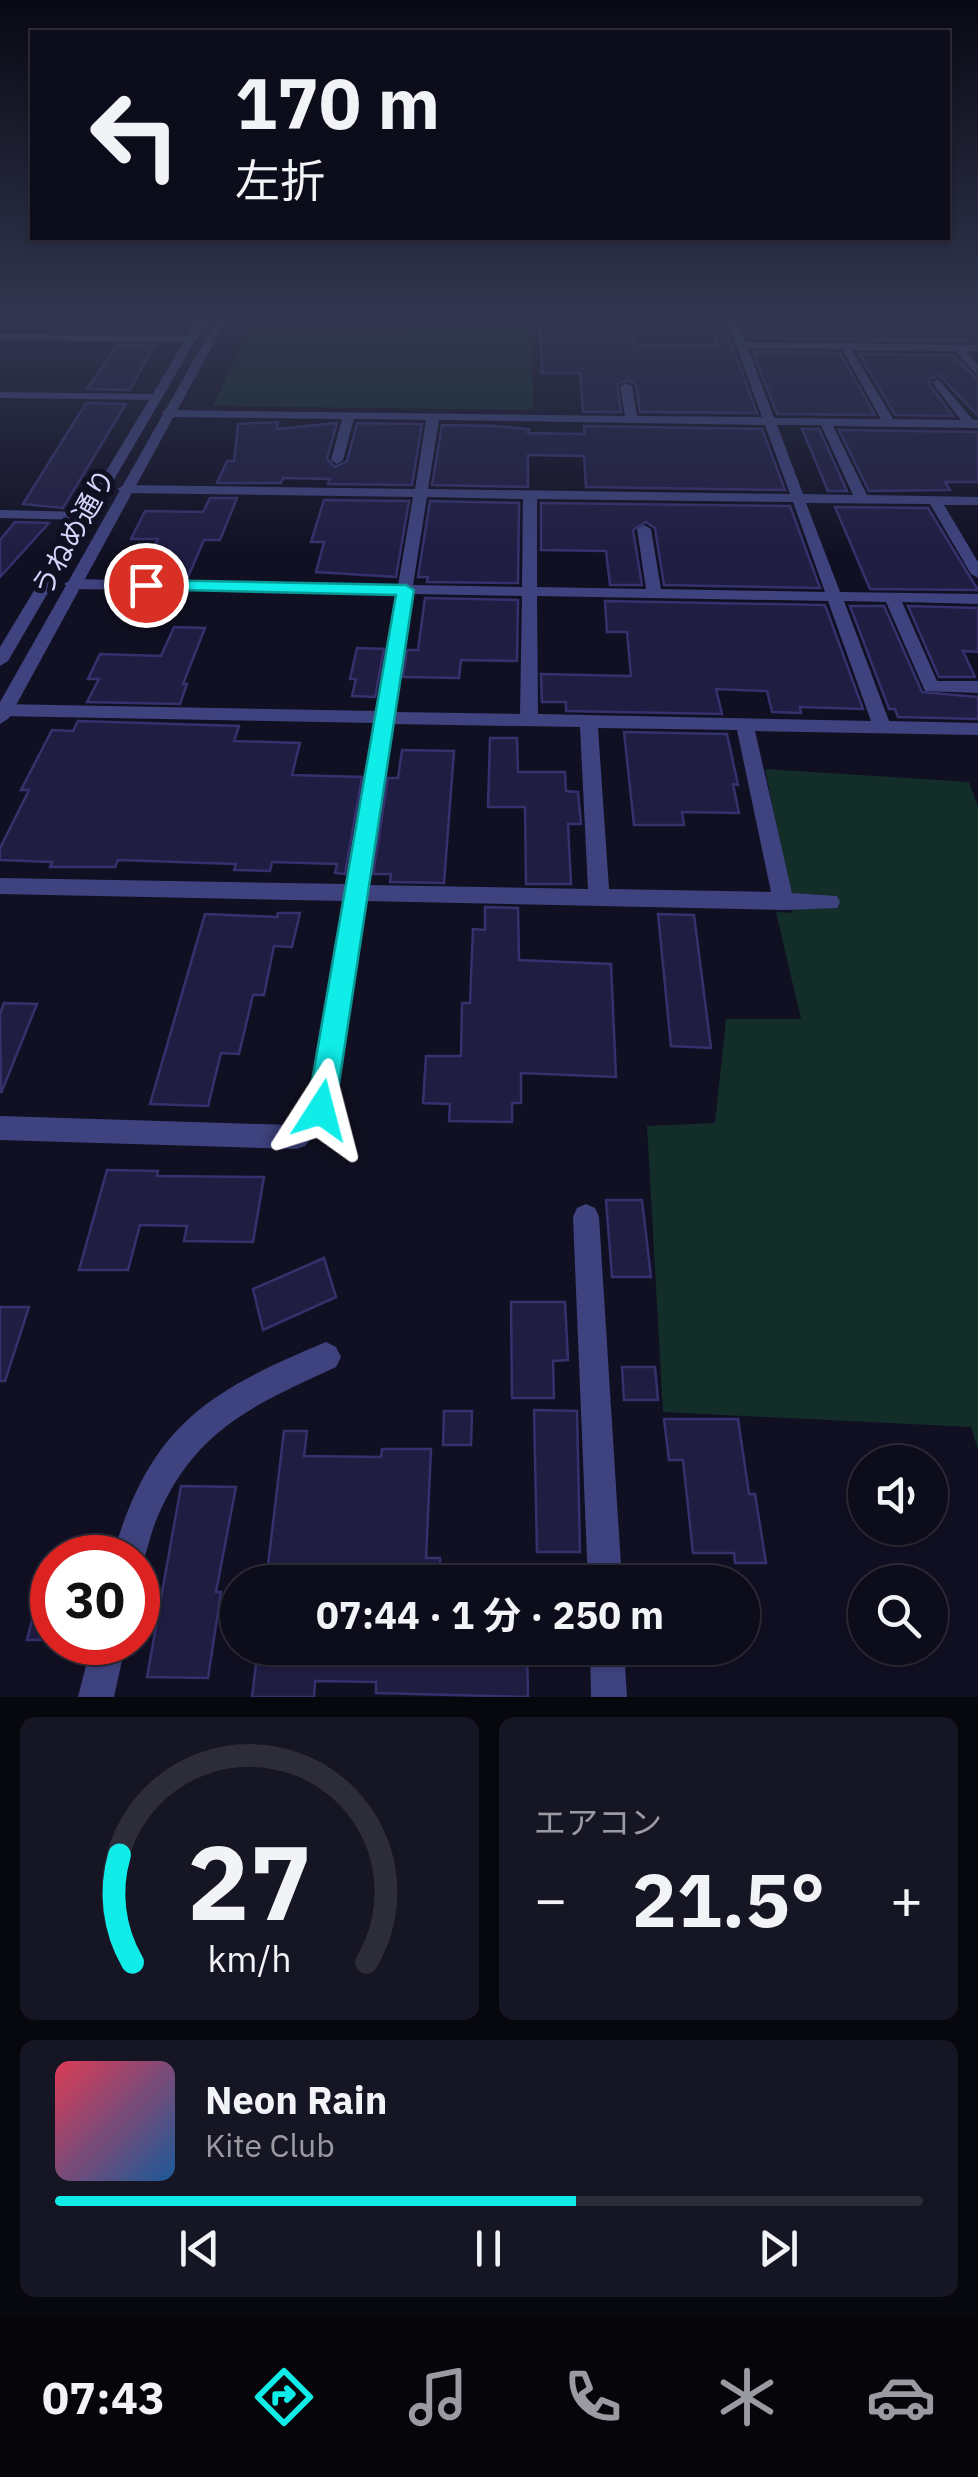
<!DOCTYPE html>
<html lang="ja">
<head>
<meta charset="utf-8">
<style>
  :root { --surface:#0d0c1a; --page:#161523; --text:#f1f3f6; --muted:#9a9ba2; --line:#2d2c39; --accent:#10ede9 }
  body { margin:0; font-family:"IBM Plex Sans","Noto Sans JP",sans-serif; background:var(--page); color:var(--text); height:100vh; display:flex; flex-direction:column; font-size:38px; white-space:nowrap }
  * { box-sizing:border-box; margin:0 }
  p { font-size:32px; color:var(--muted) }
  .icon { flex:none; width:55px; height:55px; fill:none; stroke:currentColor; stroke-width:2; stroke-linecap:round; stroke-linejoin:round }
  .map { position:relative; height:1697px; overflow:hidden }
  .panel { display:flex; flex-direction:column; gap:20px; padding:20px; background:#07070e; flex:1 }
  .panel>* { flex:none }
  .banner { position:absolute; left:30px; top:30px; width:920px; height:210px; border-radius:0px; box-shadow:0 2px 8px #0004,0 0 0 2px var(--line); background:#0d0c1a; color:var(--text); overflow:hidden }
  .fabs { position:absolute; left:848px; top:1445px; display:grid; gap:20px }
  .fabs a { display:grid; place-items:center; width:100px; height:100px; border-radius:50%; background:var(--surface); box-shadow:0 2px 8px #0004,0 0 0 2px var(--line); font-size:50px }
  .speed { position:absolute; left:30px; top:1535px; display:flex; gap:20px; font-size:50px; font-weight:700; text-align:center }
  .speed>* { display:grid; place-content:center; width:130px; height:130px; border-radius:50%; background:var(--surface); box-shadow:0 2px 8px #0004,0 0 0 2px var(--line); line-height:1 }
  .speed .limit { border:15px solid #d22; background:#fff; color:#111 }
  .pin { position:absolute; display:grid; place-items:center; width:85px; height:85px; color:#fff; margin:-42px; border:5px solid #fff; border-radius:50%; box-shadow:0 2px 10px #0007 }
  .me { position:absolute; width:110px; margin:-55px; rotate:9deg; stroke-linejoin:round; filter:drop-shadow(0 0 8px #0008) }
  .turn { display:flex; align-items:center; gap:35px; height:210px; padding:0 40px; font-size:45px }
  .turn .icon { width:130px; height:130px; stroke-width:2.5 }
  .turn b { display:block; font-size:70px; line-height:85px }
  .big { font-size:75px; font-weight:700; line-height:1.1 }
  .panel .tile { flex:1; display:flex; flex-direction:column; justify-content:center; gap:15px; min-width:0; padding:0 35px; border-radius:15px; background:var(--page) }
  .panel .dial { align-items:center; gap:0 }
  .dial svg { height:260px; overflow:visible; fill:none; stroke:var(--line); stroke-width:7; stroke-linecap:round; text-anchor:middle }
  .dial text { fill:var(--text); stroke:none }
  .song { display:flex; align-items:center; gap:30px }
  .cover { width:120px; height:120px; border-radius:15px; background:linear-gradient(135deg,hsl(350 70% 55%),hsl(210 70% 35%)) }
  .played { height:10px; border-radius:5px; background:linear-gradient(90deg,var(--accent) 60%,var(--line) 60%) }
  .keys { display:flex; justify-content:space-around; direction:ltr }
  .heat { display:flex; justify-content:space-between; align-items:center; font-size:55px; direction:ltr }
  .panel .tiles { flex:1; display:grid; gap:20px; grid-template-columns:1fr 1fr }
  .tile:last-child { grid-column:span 2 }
  .trip { position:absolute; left:220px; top:1565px; width:540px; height:100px; border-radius:50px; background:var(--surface); box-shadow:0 2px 8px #0004,0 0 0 2px var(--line); font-weight:700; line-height:100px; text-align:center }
  .menu { display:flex; height:160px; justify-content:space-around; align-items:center; background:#05050a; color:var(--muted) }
  .menu .icon { width:70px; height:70px }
  .menu .selected { color:var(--accent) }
  .menu b { font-size:45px; color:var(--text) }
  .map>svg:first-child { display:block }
  .green { fill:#132d29 }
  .building { fill:#201d43; stroke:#35316d; stroke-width:2.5 }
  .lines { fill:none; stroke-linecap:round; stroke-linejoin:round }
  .minor { fill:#3e437f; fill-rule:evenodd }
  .tertiary { fill:#3e437f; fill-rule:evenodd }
  .route { fill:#10ede9; stroke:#0a9a97; stroke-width:2.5 }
  .labels { text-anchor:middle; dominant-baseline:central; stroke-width:10; stroke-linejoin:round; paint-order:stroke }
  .far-street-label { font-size:28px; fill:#d5d5fc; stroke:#111023 }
</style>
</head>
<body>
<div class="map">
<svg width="978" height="1697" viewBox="0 0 978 1697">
  <rect width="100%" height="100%" fill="#111023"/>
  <g class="green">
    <polygon points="416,319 530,319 534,410 213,406 248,332 400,333"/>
    <polygon points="765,769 969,782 978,806 978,1450 971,1427 663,1412 647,1126 715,1123 726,1019 801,1019 776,912 793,913"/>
  </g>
  <g class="building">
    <polygon points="540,319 629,319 634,344 717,345 712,328 726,328 757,413 640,412 636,385 628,380 617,384 621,412 583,412 580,373 542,373"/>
    <polygon points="756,319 950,320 967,341 749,338 745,329 760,329"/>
    <polygon points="118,345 154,345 130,390 87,389"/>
    <polygon points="753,352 840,353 875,415 777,414"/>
    <polygon points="859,354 953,355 978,380 978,416 939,375 930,379 929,384 953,416 895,415"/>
    <polygon points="86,403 126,404 63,508 23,504"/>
    <polygon points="278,422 277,429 337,423 327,459 335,467 347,461 357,423 422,424 412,485 328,484 330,479 283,478 281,483 217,483 227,461 234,461 238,424"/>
    <polygon points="442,425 495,426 529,429 528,433 585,434 584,426 762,429 785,490 586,487 584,456 528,455 528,487 432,485"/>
    <polygon points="802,429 819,429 847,491 828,491"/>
    <polygon points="839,430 978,432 978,482 945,482 950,490 869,491"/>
    <polygon points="210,498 237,498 220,540 204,540 188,577 140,576 158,539 131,539 145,511 203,512"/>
    <polygon points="324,500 409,501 396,577 316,572 324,542 311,542"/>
    <polygon points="430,501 519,503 518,583 427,582 428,577 418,577"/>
    <polygon points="541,503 790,506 820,588 664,585 655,528 646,522 633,530 642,585 610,585 606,551 541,550"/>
    <polygon points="835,507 928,508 978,590 870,589"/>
    <polygon points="15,522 49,523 0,577 0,540"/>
    <polygon points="425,598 518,600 517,661 461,660 459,678 403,677 407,650 418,650"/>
    <polygon points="605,601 825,605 863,709 800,707 801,713 772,712 767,691 716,689 722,714 566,711 566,702 542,702 541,674 631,676 627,632 607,632"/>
    <polygon points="850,606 884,606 922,692 978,697 978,719 898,717 895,709 889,709"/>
    <polygon points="908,606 978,608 978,652 963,651 975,677 939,677"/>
    <polygon points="174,627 205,628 183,684 187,684 180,704 87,702 99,679 88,679 100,654 161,656"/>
    <polygon points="357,648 384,649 375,697 352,696 356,679 350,679"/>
    <polygon points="78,721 239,726 234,741 300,743 292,775 362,777 345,874 335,873 337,864 272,862 270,871 234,870 236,864 118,860 115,867 50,867 52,862 0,860 0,848 29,790 21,790 52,730 73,731"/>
    <polygon points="624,732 727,734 738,785 733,784 739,813 682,812 684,825 634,825"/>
    <polygon points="490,738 517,738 518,772 565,772 566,791 578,792 581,824 568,824 571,884 526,884 525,807 488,807"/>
    <polygon points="402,750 454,751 444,883 390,882 391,874 373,874 388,778 398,778"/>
    <polygon points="485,907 518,908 519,960 611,964 616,1077 521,1073 521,1103 512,1103 512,1122 449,1121 450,1104 423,1103 426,1056 461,1056 462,1003 470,1003 473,929 485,930"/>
    <polygon points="278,913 300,913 292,947 274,946 264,995 253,995 239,1054 221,1053 208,1106 150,1104 205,914 277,917"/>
    <polygon points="658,914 694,915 711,1048 671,1046"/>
    <polygon points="4,1003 37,1004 1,1093 0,1014"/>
    <polygon points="107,1170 158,1171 157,1176 264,1177 253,1242 184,1241 187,1226 140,1225 128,1270 79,1270"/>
    <polygon points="606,1200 642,1200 651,1277 612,1277"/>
    <polygon points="324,1258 336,1297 263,1330 253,1289"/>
    <polygon points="511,1302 565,1302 568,1360 553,1361 554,1398 512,1398"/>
    <polygon points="0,1307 29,1307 5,1381 0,1381"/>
    <polygon points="622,1367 655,1367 658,1400 624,1400"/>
    <polygon points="534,1410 577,1411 580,1552 537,1552"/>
    <polygon points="444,1411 472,1411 471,1445 443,1445"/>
    <polygon points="664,1419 738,1419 749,1494 755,1494 766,1563 735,1563 734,1553 693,1553 683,1460 669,1460"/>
    <polygon points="284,1431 307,1431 304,1456 381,1457 382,1449 431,1449 426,1558 440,1558 440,1582 266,1582"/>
    <polygon points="181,1486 236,1487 216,1592 221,1592 208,1678 147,1677"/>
    <polygon points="44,1573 52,1574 52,1640 27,1640"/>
    <polygon points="258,1648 527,1648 528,1697 376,1693 376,1682 315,1681 314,1697 252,1697"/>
  </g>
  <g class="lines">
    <g class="minor">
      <path d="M727 319H737L746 342 978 345V351H966L978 366V376L955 351 852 350 893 419 961 420 932 382 938 379 973 420H978V428L833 426 867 495 978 497V505H944L978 562V578L971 574 930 504 806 503 840 592 978 594V604L902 602 937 681H978V693L925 691 886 602 844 601 889 721 978 723V735L755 731 792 893 837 896 840 902 837 908 784 910 365 901 333 1110 305 1146 296 1149 0 1140V1116L291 1125 310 1104 344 901 0 894V878L347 884 375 723 0 716V704L377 711 397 594 72 589 64 584 72 579 398 585 413 497 124 493 117 489 124 485 415 489 426 420 354 419 343 460 337 464 331 460 342 419 168 417 162 413 164 410 625 416 620 386 626 383 632 386 637 416 762 417ZM748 348 842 349 881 419 774 418ZM439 420 765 425 790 494 428 489ZM777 425H821L853 495 803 494ZM427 497 523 499 522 587 413 585ZM537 499 793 502 825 592 661 589 651 529 644 525 637 529 646 589 537 587ZM412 594 522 596 520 714 394 712ZM537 596 828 601 871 721 538 714ZM392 724 580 727 588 889 368 885ZM598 728 737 730 771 892 609 889Z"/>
      <polygon points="0,334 190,336 195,339 190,342 0,340"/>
      <polygon points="0,392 156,394 162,397 156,400 0,398"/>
      <polygon points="0,510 86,512 93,516 86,520 0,518"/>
      <polygon points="586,1204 595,1208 599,1217 622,1582 588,1582 573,1217 577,1208"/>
      <path d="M326 1342 336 1347 341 1357 336 1367C254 1405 195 1429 157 1518 150 1535 147 1553 140 1570L138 1558H112C150 1426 206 1392 326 1342Z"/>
      <polygon points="92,1642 126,1642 114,1697 78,1697"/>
      <polygon points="590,1648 624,1648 627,1697 591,1697"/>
    </g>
    <g class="tertiary">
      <polygon points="198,319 208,319 8,661 0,666 0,647"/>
      <polygon points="217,319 227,319 9,718 0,724 0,702"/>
    </g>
  </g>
  <linearGradient id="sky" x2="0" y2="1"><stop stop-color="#090913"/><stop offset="0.57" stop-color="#323750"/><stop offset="1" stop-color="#323750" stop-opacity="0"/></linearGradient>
  <rect width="978" height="557" fill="url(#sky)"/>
  <polygon class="route" points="146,580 406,585 414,590 335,1110 331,1120 321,1124 311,1120 307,1110 396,595 140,589 140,582"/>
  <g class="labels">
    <g class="far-street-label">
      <text transform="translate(73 532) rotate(-61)">うねめ通り</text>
    </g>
  </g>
</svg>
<div class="fabs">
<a><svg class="icon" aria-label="sound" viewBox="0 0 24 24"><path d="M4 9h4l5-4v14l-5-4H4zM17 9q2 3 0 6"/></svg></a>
<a><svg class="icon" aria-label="search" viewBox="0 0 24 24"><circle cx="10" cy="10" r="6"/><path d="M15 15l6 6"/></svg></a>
</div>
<div class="speed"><div class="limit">30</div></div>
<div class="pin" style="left:146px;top:585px;background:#d93025"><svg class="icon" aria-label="arrive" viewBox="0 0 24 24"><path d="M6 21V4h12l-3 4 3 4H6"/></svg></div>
<svg class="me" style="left:321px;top:1110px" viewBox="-20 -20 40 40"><path d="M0-17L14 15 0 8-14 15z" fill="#10ede9" stroke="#fff" stroke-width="4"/></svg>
<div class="trip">07:44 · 1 分 · 250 m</div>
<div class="banner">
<div class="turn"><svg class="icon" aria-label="left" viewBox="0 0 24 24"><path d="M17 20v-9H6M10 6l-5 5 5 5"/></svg><div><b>170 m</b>左折</div></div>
</div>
</div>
<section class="panel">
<div class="tiles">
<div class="tile dial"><svg viewBox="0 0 100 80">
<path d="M14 69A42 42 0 1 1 86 69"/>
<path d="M14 69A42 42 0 0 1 10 36" stroke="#10ede9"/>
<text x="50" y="56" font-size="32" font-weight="700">27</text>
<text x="50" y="72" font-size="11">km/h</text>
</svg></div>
<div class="tile"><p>エアコン</p>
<div class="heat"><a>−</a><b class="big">21.5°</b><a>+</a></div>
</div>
<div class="tile">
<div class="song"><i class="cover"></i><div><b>Neon Rain</b><p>Kite Club</p></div></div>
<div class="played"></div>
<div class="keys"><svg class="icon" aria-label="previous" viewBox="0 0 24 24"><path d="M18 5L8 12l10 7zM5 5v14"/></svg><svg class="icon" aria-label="pause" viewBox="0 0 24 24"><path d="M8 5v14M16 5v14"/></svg><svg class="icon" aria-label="next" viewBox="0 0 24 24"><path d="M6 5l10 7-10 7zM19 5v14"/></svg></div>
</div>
</div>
</section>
<nav class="menu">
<b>07:43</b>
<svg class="icon selected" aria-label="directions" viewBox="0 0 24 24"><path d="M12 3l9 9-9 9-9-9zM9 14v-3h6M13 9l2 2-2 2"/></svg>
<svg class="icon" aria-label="music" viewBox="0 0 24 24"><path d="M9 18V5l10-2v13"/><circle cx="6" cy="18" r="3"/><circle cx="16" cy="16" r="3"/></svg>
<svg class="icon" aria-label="phone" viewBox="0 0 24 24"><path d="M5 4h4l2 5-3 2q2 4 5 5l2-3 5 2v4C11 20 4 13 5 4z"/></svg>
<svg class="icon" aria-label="climate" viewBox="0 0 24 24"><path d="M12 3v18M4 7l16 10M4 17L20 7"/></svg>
<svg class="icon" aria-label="car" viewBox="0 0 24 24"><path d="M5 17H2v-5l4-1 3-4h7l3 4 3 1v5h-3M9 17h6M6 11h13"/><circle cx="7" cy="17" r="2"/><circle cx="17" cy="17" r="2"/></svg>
</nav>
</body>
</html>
